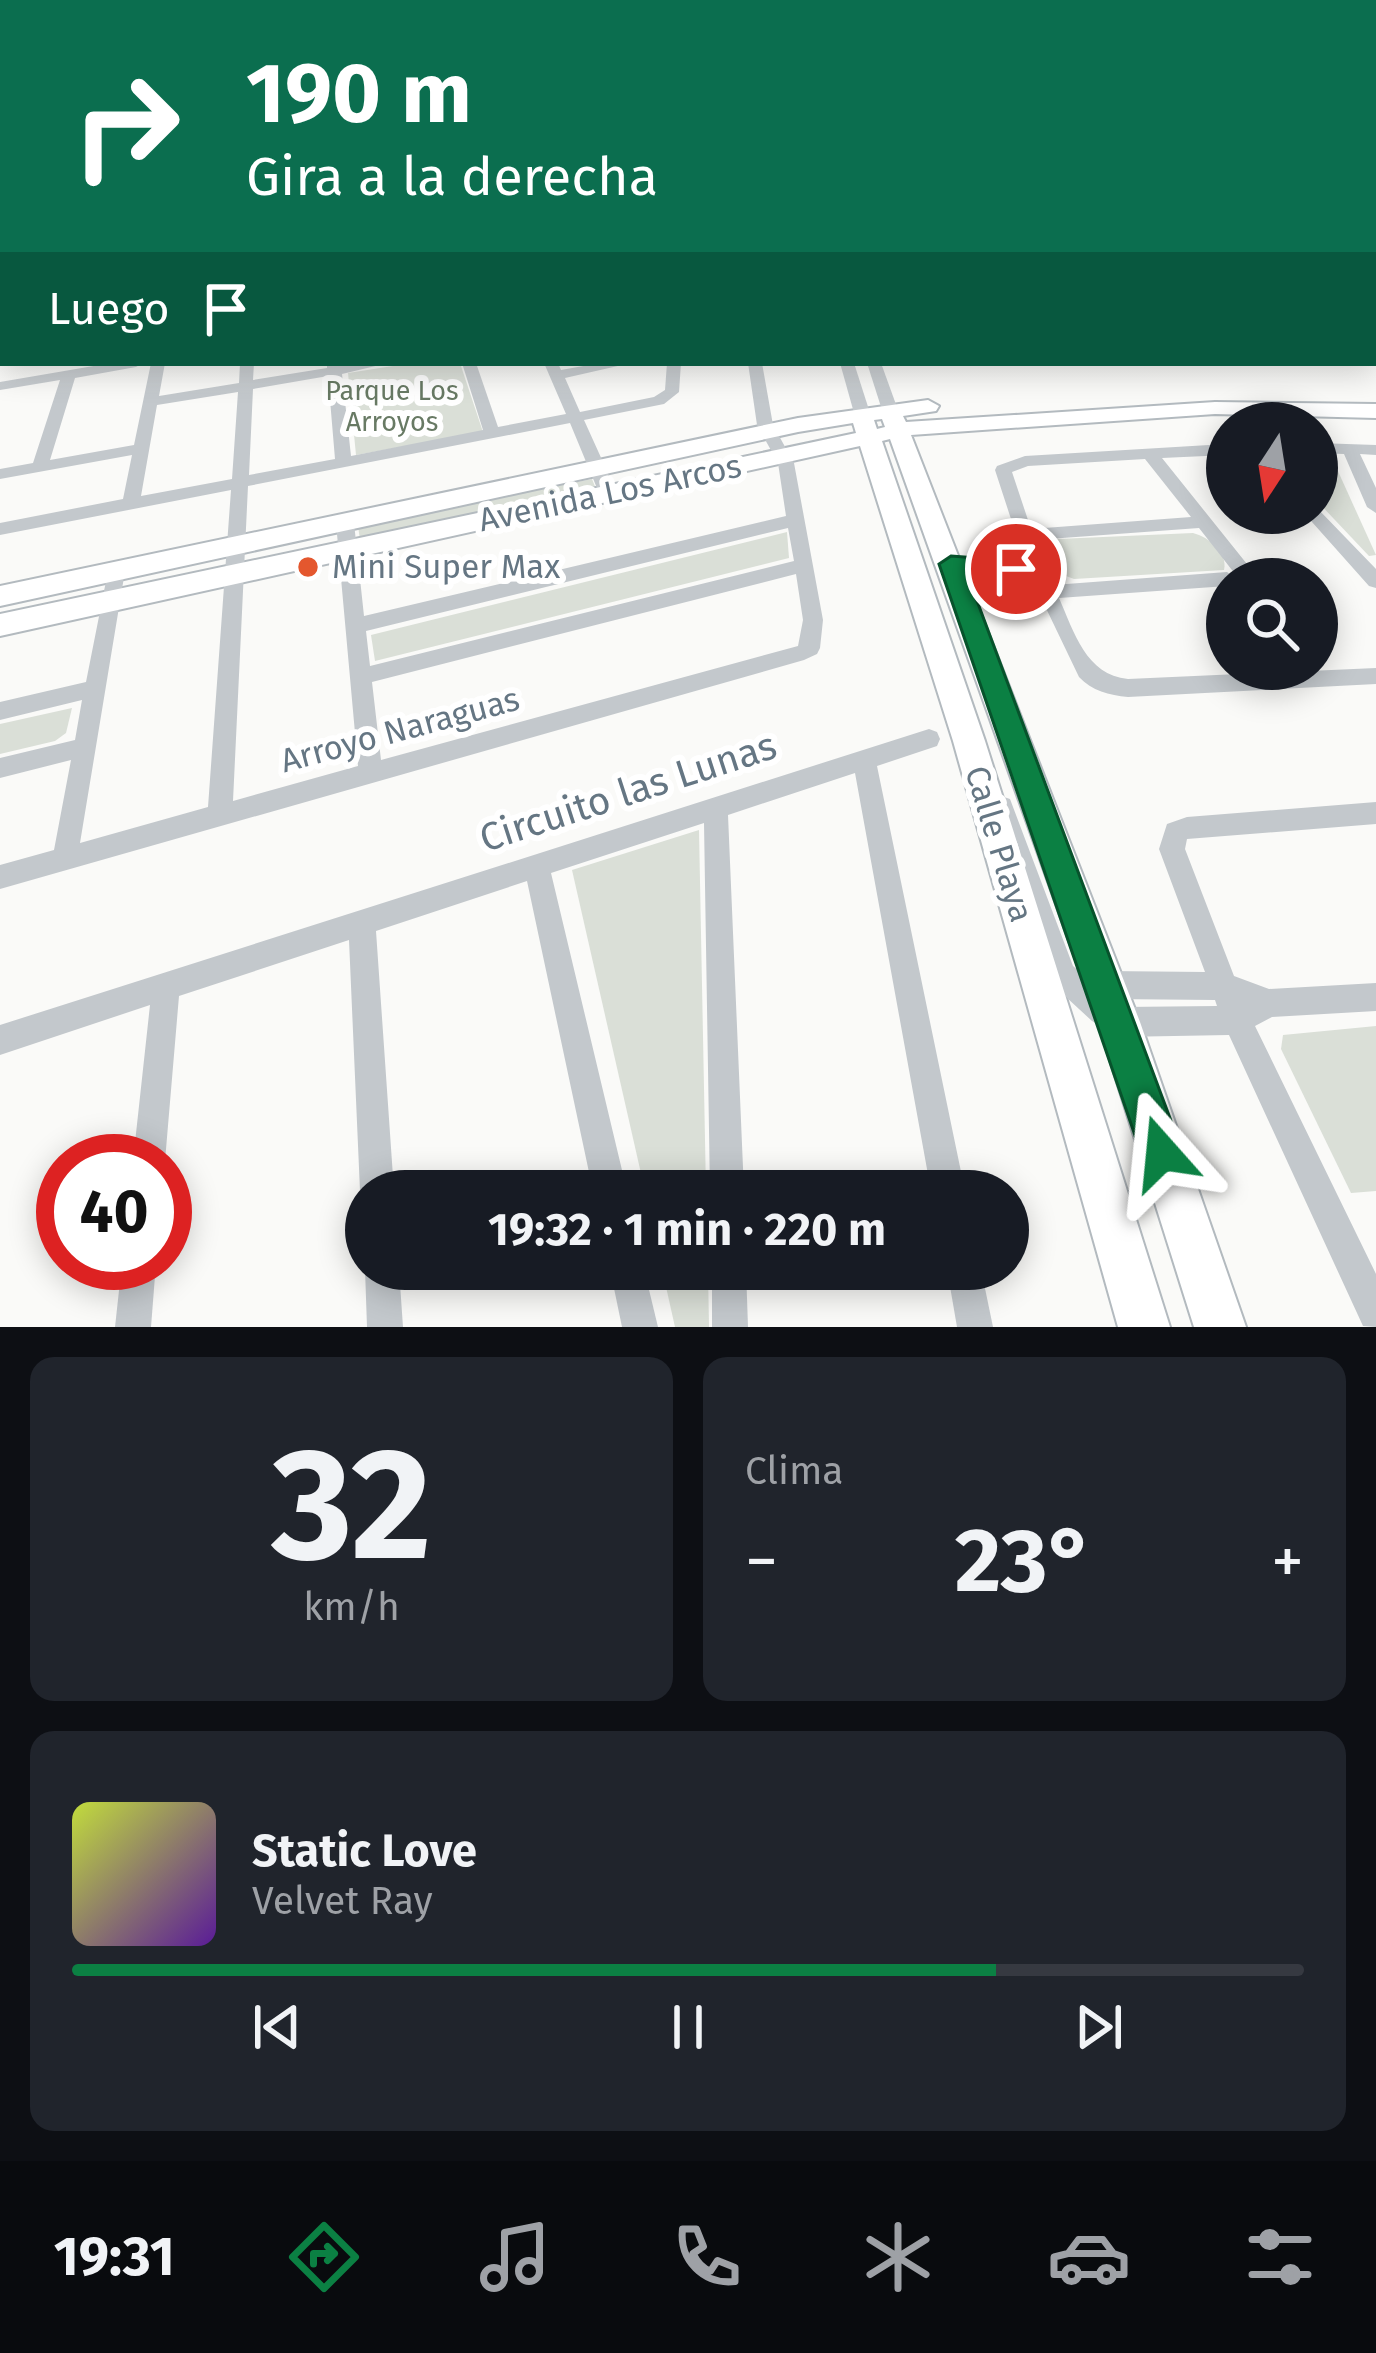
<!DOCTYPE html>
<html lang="es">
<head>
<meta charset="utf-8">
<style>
  :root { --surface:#171b24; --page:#20242c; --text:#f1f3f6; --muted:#9ea1a6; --line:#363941; --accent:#0b8043 }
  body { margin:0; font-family:"Fira Sans",sans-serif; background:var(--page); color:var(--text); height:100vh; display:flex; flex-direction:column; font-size:45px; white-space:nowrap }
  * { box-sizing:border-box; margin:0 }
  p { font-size:39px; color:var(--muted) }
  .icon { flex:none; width:66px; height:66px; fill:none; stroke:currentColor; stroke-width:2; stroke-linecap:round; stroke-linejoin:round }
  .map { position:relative; height:1327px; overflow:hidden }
  .sheet { display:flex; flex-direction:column; gap:30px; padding:30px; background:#0d0f14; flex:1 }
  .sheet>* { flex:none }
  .hud { position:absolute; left:0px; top:0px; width:1377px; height:366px; box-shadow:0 6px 30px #0003; background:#0b6e4f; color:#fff; overflow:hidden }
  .needle { width:78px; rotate:192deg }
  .buttons { position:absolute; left:1206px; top:402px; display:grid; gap:24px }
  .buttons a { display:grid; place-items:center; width:132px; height:132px; border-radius:50%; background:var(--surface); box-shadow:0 6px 30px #0003; font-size:60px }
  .speed { position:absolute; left:36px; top:1134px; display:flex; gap:24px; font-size:60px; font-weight:700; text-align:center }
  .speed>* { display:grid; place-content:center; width:156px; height:156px; border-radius:50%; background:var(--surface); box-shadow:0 6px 30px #0003; line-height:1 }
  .speed .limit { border:18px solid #d22; background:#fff; color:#111 }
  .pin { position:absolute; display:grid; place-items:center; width:102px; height:102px; color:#fff; margin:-51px; border:6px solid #fff; border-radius:50%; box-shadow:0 3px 12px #0007 }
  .me { position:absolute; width:132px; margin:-66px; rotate:342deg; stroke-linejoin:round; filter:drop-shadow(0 0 9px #0008) }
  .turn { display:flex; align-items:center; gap:42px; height:252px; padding:0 48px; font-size:54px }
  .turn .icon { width:156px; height:156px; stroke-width:2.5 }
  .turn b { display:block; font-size:84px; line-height:102px }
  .then { display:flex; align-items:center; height:114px; padding:0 48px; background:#0003; gap:24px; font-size:45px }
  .big { font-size:90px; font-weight:700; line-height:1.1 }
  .sheet .tile { flex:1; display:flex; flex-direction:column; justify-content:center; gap:18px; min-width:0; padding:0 42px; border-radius:24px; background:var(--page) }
  .sheet .dial { align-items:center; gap:0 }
  .dial b { font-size:156px; line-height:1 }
  .song { display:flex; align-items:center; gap:36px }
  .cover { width:144px; height:144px; border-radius:18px; background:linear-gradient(135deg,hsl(70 70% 55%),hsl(270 70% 35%)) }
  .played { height:12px; border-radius:6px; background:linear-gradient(90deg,var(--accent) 75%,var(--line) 75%) }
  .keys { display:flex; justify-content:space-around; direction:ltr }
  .heat { display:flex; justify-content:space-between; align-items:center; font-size:66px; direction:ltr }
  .sheet .tiles { flex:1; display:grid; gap:30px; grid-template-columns:1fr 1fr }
  .tile:last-child { grid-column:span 2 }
  .trip { position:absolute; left:345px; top:1170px; width:684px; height:120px; border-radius:60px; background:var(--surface); box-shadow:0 6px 30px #0003; font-weight:700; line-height:120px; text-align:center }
  .menu { display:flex; height:192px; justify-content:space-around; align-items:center; background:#090b0e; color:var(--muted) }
  .menu .icon { width:84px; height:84px }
  .menu .active { color:var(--accent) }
  .menu b { font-size:54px; color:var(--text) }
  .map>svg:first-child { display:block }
  .green { fill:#dadfd7 }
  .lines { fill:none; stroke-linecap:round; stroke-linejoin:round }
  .secondary-casing { stroke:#b3babf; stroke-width:4 }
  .street { fill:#c3c8cc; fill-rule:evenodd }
  .secondary { fill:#fff; fill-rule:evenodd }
  .route { fill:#0b8043; stroke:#07532c; stroke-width:3 }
  .poi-dot { fill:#e4572e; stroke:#fff; stroke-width:4.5 }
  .labels { text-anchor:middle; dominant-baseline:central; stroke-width:12; stroke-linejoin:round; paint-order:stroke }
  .far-park-label { font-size:27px; fill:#687a64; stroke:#fff }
  .street-label { font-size:33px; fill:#657683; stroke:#fff }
  .poi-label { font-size:33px; fill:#657683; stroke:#fff; text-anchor:start }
  .near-street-label { font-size:39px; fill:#657683; stroke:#fff }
</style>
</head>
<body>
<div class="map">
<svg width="1376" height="1327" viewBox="0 0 1376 1327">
  <rect width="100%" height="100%" fill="#fafaf8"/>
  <g class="green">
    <polygon points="412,363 460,363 483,432 356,455 348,373"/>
    <polygon points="1317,458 1332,458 1376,555 1369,556 1317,501"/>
    <polygon points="592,479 596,489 360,540 358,526"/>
    <polygon points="787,532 789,558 375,661 371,635"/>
    <path d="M1193 533C1209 537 1228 553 1224 570L1074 579 1066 576 1050 544 1058 539Z"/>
    <polygon points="72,708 66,733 55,741 0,754 0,724"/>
    <polygon points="699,830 706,1191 645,1191 572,870"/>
    <polygon points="1376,1026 1376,1191 1351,1193 1281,1049 1283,1035"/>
    <polygon points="662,1269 708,1269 709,1327 675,1327"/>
  </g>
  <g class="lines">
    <g class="secondary-casing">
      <path id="secondary" d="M928 400 939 406 936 411 903 416 906 422 1215 402 1376 404V418L1215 414 911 435 1140 1022 1246 1327H1194L1098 1022 890 439 882 441 985 741 1170 1327H1118L953 741 860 446 0 636V614L856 433 853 423 798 432 0 606V586L798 418ZM882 419 885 427 877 429 874 420Z"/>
    </g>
    <g class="street">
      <polygon points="0,232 3,232 0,239"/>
      <polygon points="1374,260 1376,261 1376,269 1374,268"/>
      <rect x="0" y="278" width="3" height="8"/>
      <rect x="1374" y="297" width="2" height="8"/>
      <rect x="0" y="311" width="3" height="8"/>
      <polygon points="3,345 3,353 0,354 0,346"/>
      <rect x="1374" y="350" width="2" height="9"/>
      <path d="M111 363H143L136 367 75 378 50 460 134 445 151 363H165L159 396 239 383 240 363H254L253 380 327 368V363H388L342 374 351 456 483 430 462 363H476L498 427 566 414 544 363H558L561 370 600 363H631L565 378 580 412 654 397 665 390 667 363H681L679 392 664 404 584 420 617 493 614 497H602L599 493 570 423 248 486 233 801 358 766 336 523 339 519 345 517 354 523 364 616 786 516 778 463 757 425 748 363H762L773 425 794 463 823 620 820 648 817 654 804 660 0 889V865L54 850 71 760 0 778V758L75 740 82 700 0 720V702L86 682 109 566H123L125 571 80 843 208 807 231 490 0 535V523L123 499 132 455 0 479V469L33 463 60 380 0 390V382ZM328 376 335 459 249 475 253 389ZM238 392 232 479 141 496 157 405ZM788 528 794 561 370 666 366 631ZM796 574 803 620 798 646 381 760 372 682Z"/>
      <polygon points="840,363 854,363 870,413 867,416 854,413"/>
      <polygon points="867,363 881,363 898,410 895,413 882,410"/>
      <polygon points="1251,402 1281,423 1263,423 1243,407"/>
      <polygon points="1317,443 1376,445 1376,455 1360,454 1376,488 1376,513 1367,507 1344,454 1317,453"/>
      <path d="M1209 445H1227V455L1162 458 1259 579H1239L1199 528 1035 540 1053 585 1227 572 1237 579H1227V586L1059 598C1074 632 1086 675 1128 679L1376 668V684L1128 697C1109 695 1092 691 1079 677L1032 579 951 570 942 564 951 558 1026 565 995 470 997 466 1025 456ZM1145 459 1191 517 1031 529 1012 472 1028 466Z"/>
      <polygon points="1317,508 1376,569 1376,588 1369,586 1304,513 1317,513"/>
      <polygon points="929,729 937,732 940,739 937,746 877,766 965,1191 931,1191 855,773 728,815 744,1191 710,1191 704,823 551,873 627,1191 593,1191 527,881 376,931 394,1191 366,1191 366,1203 360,1191 349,940 179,996 165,1161 133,1161 150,1005 0,1055 0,1025"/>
      <path d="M1001 796 1010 799 1013 807 1073 966 1092 982 1095 975 1105 971 1205 972 1159 849 1167 824 1187 817 1376 802V824L1187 839 1185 849 1234 976 1269 989 1376 983V1011L1272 1017 1255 1026 1376 1274V1327L1363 1326 1229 1035 1119 1037 1092 1021 1053 985 989 807 992 799ZM1111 999 1215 1000 1217 1006 1123 1007Z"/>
      <polygon points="122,1263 156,1263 151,1327 115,1327"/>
      <polygon points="366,1266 366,1269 399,1269 403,1327 367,1327 365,1269"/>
      <polygon points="610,1269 644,1269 658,1327 622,1327"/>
      <polygon points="712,1269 746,1269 748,1327 712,1327"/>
      <polygon points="947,1269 981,1269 993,1327 957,1327"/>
    </g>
    <use href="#secondary" class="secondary"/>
  </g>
  <linearGradient id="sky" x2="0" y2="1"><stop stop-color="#96bcdc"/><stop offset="0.53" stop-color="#fdfdfc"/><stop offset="1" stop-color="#fdfdfc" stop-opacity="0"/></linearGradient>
  <rect width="1376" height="398" fill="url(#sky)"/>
  <polygon class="route" points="951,556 1016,561 1029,569 1016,578 967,574 1183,1153 1177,1168 1162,1174 1147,1168 1141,1153 939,564"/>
  <circle class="poi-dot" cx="308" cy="567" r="12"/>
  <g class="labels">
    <g class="far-park-label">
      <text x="392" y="391">Parque Los<tspan x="392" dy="31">Arroyos</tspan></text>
    </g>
    <g class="street-label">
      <text transform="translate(610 493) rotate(-12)">Avenida Los Arcos</text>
      <text transform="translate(400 730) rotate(-15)">Arroyo Naraguas</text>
      <text transform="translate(999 844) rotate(73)">Calle Playa</text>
    </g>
    <g class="poi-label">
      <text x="332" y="567">Mini Super Max</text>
    </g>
    <g class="near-street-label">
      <text transform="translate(628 792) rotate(-18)">Circuito las Lunas</text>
    </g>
  </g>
</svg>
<div class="buttons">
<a><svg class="needle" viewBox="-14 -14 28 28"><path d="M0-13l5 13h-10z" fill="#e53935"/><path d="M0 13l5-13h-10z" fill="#9ea1a6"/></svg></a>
<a><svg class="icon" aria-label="search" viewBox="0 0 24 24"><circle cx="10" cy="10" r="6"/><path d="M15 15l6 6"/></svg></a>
</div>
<div class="speed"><div class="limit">40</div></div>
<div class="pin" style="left:1016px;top:569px;background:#d93025"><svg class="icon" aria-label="arrive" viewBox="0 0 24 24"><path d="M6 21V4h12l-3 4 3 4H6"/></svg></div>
<svg class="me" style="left:1162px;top:1153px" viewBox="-20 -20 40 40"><path d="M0-17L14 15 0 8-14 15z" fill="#0b8043" stroke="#fff" stroke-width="4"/></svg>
<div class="trip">19:32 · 1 min · 220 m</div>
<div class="hud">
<div class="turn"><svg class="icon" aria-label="right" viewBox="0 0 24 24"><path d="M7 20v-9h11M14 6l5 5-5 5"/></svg><div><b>190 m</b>Gira a la derecha</div></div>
<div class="then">Luego<svg class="icon" aria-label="arrive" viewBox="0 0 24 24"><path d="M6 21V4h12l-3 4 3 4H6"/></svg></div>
</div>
</div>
<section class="sheet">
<div class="tiles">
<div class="tile dial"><b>32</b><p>km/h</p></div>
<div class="tile"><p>Clima</p>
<div class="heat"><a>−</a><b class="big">23°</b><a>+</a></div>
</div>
<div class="tile">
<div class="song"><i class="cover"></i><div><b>Static Love</b><p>Velvet Ray</p></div></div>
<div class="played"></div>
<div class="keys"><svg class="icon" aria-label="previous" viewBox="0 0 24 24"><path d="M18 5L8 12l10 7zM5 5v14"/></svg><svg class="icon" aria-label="pause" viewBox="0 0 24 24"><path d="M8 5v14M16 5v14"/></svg><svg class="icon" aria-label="next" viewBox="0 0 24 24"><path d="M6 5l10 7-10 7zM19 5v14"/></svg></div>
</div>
</div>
</section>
<nav class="menu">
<b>19:31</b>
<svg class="icon active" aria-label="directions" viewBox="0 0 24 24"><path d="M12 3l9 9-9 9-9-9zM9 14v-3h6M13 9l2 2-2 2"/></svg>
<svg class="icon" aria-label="music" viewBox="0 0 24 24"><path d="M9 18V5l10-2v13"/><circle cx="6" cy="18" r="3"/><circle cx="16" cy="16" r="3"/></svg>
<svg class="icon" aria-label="phone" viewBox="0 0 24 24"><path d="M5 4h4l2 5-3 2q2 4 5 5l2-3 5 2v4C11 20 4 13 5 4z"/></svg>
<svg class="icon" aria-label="climate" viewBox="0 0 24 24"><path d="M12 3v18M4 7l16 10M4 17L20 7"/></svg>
<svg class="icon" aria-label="car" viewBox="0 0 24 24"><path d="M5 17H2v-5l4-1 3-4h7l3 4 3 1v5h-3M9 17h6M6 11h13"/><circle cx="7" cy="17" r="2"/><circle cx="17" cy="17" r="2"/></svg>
<svg class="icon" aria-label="filters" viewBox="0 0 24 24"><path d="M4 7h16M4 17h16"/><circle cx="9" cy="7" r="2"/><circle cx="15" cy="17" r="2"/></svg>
</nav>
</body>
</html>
